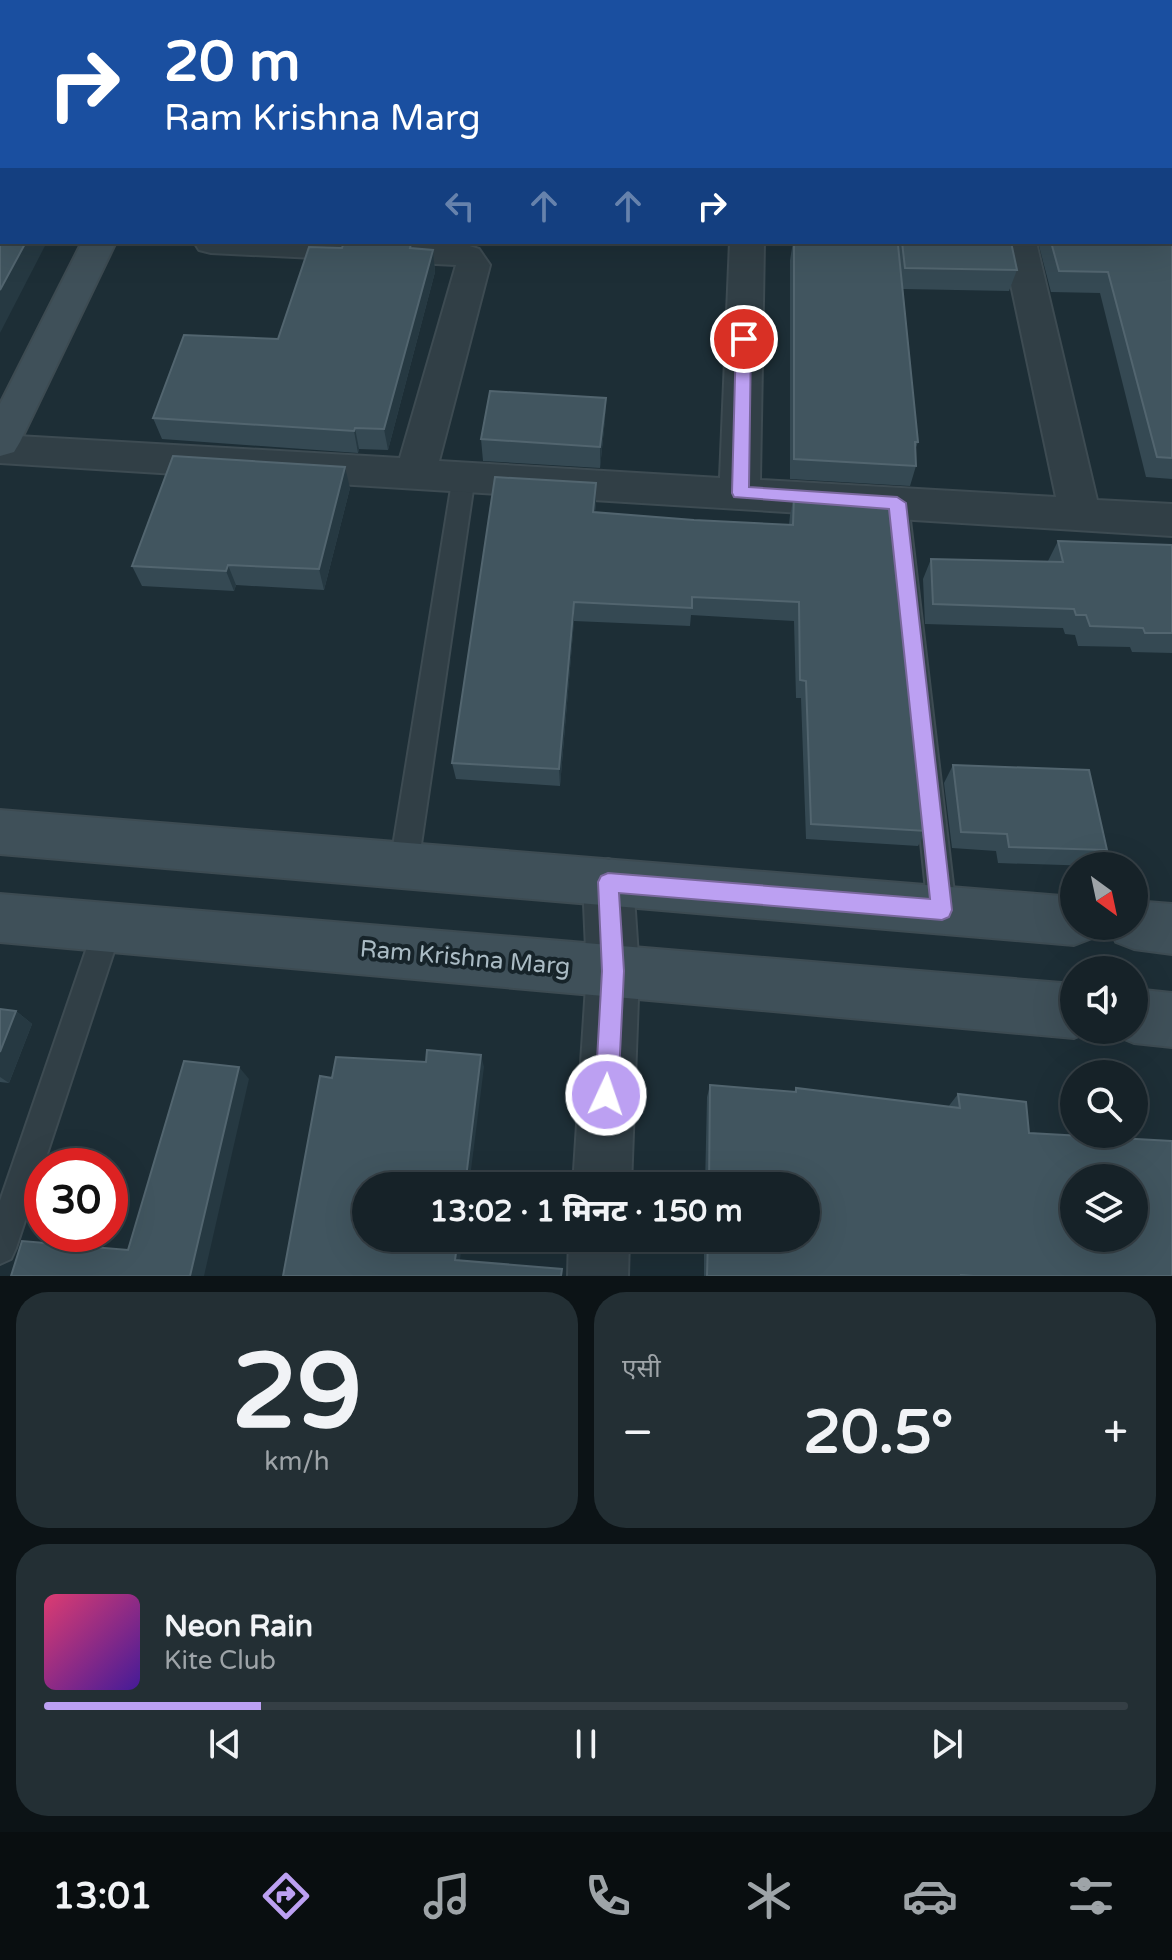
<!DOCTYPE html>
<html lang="hi">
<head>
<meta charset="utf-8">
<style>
  :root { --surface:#162228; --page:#232f34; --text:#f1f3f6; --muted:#9ea4a8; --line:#353f45; --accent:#bca0f2 }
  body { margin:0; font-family:"Varela Round","Noto Sans Devanagari",sans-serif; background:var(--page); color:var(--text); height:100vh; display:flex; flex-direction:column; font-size:30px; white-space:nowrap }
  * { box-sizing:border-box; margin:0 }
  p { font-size:26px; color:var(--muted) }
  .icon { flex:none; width:44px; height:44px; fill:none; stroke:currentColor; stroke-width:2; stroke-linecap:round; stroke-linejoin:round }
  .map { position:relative; height:1276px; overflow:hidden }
  .details { display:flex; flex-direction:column; gap:16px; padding:16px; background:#0c1316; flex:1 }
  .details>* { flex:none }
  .banner { position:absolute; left:0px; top:0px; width:1172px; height:244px; box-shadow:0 8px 32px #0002,0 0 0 2px var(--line); background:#1a4fa0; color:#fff; overflow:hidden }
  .needle { width:52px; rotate:147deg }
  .buttons { position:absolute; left:1060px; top:852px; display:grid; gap:16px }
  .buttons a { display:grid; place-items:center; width:88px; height:88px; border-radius:50%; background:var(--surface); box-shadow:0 8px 32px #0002,0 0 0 2px var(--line); font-size:40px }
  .speed { position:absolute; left:24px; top:1148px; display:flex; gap:16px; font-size:40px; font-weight:700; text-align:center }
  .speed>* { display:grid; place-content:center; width:104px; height:104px; border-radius:50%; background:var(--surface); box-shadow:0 8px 32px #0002,0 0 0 2px var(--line); line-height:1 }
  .speed .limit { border:12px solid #d22; background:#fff; color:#111 }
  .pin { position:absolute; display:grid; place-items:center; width:68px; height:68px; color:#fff; margin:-34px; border:4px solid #fff; border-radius:50%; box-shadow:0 2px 8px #0007 }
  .me { position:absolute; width:88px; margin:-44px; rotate:3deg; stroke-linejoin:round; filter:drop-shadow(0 0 6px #0008) }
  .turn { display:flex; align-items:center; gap:28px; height:168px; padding:0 32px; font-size:36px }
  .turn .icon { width:104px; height:104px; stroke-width:2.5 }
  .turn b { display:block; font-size:56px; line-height:68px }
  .lanes { display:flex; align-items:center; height:76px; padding:0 32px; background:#0003; justify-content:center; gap:40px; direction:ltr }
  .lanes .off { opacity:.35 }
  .big { font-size:60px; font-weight:800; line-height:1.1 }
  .details .card { flex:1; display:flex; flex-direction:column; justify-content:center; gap:12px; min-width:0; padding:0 28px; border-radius:32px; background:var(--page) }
  .details .dial { align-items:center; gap:0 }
  .dial b { font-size:104px; line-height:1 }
  .song { display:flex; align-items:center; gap:24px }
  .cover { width:96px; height:96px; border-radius:12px; background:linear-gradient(135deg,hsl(340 70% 55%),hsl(260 70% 35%)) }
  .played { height:8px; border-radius:4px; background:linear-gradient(90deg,var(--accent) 20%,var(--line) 20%) }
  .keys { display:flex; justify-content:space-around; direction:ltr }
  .heat { display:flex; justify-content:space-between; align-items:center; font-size:44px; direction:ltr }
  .details .tiles { flex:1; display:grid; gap:16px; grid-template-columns:1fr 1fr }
  .card:last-child { grid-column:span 2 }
  .trip { position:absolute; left:352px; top:1172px; width:468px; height:80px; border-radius:40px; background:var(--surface); box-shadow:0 8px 32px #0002,0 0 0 2px var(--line); font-weight:800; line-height:80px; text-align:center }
  .tabs { display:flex; height:128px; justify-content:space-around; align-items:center; background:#090e10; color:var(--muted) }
  .tabs .icon { width:56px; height:56px }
  .tabs .active { color:var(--accent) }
  .tabs b { font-size:36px; color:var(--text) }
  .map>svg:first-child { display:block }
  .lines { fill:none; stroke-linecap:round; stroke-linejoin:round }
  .lane-casing { stroke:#3d4b52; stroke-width:4 }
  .street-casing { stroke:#3d4b52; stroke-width:4 }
  .secondary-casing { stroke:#3d4b52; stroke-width:4 }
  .lane { fill:#313f46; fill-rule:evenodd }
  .street { fill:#313f46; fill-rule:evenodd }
  .secondary { fill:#3f5059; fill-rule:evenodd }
  .wall { fill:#354953 }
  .shaded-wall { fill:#263942 }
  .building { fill:#41555f; stroke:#52656f; stroke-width:2; fill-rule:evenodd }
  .route { fill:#bca0f2; stroke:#7a689d; stroke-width:2 }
  .labels { text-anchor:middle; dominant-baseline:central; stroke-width:8; stroke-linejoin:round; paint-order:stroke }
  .street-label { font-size:24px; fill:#aabbc4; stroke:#17242a }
</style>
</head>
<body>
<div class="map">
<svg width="1172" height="1276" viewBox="0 0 1172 1276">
  <rect width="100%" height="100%" fill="#1d2e36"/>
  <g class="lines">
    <g class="lane-casing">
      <g id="lane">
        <polygon points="464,468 472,470 475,476 418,865 414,874 404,878 394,874 390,865 453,476 456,470"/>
        <polygon points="897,495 905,497 908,503 956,910 952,919 942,923 932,919 928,910 886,503 889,497"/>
        <polygon points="108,914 118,918 122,927 16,1248 11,1259 0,1264 0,1201 94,927 98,918"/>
      </g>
    </g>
    <g class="street-casing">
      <g id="street">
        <polygon points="458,0 486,0 457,2"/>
        <rect x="676" y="0" width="28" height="2"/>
        <rect x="951" y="0" width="28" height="2"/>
        <rect x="0" y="57" width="2" height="18"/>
        <rect x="1170" y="89" width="2" height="18"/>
        <polygon points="194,242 457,242 479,249 490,265 439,461 720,478 730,242 764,242 760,480 1056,497 1002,242 1036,242 1097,500 1172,504 1172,536 0,463 0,435 400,458 456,265 211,253 199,250"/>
        <polygon points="608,859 626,865 633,882 639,971 631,1186 573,1186 587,971 583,882 590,865"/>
        <polygon points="569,1238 629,1238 628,1276 568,1276"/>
      </g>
    </g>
    <g class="secondary-casing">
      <g id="secondary">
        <polygon points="204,0 232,0 203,2"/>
        <polygon points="82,242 116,242 20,442 14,452 0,456 0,404"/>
        <polygon points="0,810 1074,897 1074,926 1097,926 1092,938 1074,945 0,854"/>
        <polygon points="0,894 1074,984 1074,1030 1092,1030 1074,1038 0,942"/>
        <polygon points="1134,901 1172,904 1172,954 1134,949 1116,942 1109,926 1134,926"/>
        <polygon points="1134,989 1172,993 1172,1047 1134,1043 1115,1035 1113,1030 1134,1030"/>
      </g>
    </g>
    <use href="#lane" class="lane"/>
    <use href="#street" class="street"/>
    <use href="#secondary" class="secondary"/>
  </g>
  <g class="wall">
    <polygon points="0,0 68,0 66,2 2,2 2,12 0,11"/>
    <polygon points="1170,149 1172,150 1172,235 1170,235"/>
    <polygon points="1172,239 1172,479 1146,477 1100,293 1051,292 1038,242 1170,242"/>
    <polygon points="793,242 895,244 894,242 1011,242 1017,270 1009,291 903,289 918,442 915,450 916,466 910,486 790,479 790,260"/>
    <polygon points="342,248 433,250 435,272 388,450 359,449 358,453 162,439 153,418 278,339"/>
    <polygon points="606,398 605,419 600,468 483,461 481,439"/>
    <polygon points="350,488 324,590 236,585 234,591 142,586 132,566"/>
    <polygon points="794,496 926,831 918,846 806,839 801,698 796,698 794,621 691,615 690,626 574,621 560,786 456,779 452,763 596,503 595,512 694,520 789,525 790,515"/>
    <polygon points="1058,541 1172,545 1172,653 1132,652 1130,647 1078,646 1075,635 1065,634 1063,628 925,624 923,579 931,559 1048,561"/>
    <polygon points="953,765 1107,850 1094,866 998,863 996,851 952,848 944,783"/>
    <polygon points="0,1009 16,1011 32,1024 9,1083 0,1082"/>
    <polygon points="710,1085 794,1092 796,1088 948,1107 958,1094 1029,1133 1172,1276 704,1276 704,1238 806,1238 806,1186 705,1186 707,1097"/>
  </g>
  <g class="shaded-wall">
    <polygon points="48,0 68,0 66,2 49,2"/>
    <polygon points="26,242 47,242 0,333 0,290"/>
    <polygon points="433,250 435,272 388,450 384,429"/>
    <polygon points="606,398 605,419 600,468 600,447"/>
    <polygon points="355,428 359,449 358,453 354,431"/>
    <polygon points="345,467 350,488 324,590 319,569"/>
    <polygon points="596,483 596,503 593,532 593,512"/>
    <polygon points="228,565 236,585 234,591 226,571"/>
    <polygon points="574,602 574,621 560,786 559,769"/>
    <polygon points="16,1011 32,1024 9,1083 0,1077 0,1052"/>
    <polygon points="481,1055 484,1067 469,1186 465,1186"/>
    <polygon points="239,1067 249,1079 204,1276 190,1276"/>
    <polygon points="458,1238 463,1238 459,1267 455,1260"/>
  </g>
  <g class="building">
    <polygon points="493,0 680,0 679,2 492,2"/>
    <polygon points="0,81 2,81 2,242 26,242 0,290"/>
    <polygon points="1170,149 1172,150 1172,218 1170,218"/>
    <polygon points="1170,239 1172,239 1172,458 1157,457 1108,272 1059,271 1051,242 1170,242"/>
    <polygon points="344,242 411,244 410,248 433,250 384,429 355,428 354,431 153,418 184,335 278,339 309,247 342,248"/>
    <polygon points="794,242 842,242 898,245 918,442 915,442 916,466 794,459"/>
    <polygon points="902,242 1011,242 1017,270 905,268"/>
    <polygon points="490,391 606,398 600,447 481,439"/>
    <polygon points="173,456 345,467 319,569 228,565 226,571 132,566"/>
    <polygon points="495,477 596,483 593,512 694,520 793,525 794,496 891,502 926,831 811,824 806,681 800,680 799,602 692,597 692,608 574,602 559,769 452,763"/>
    <polygon points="1058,541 1172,545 1172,633 1145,633 1143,628 1090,626 1086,615 1076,615 1074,609 933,604 931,559 1063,562"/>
    <polygon points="953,765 1089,770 1107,850 1009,847 1007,834 961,832"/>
    <polygon points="0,1009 16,1011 0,1052"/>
    <polygon points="427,1050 481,1055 465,1186 366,1186 366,1238 458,1238 455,1260 562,1269 561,1276 283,1276 320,1076 332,1078 336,1057 426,1062"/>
    <polygon points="184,1061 239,1067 190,1276 11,1276 22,1241 128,1250"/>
    <path d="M710 1085 796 1092V1088L960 1108 958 1094 1026 1102 1029 1133 1172 1141V1276H974L961 1275V1276H707L708 1238H806V1186H709ZM1074 1178H1134V1238H1074Z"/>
  </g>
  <polygon class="route" points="744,334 751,339 749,487 897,497 906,503 952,910 949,917 942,920 619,893 624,971 618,1095 614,1103 606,1107 598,1103 595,1095 602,971 598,882 601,876 608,873 930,899 889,509 734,497 732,493 736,339"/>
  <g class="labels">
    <g class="street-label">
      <text transform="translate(465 958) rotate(5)">Ram Krishna Marg</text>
    </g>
  </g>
</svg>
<div class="buttons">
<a><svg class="needle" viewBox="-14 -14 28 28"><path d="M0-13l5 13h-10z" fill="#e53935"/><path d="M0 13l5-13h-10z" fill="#9ea4a8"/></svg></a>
<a><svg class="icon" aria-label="sound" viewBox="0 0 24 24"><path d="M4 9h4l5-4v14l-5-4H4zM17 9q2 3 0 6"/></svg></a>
<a><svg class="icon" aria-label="search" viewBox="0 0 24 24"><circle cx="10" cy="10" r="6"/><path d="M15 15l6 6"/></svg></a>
<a><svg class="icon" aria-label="layers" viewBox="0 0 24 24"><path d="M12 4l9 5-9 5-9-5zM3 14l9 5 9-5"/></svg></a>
</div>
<div class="speed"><div class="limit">30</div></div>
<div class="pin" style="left:744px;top:339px;background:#d93025"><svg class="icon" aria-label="arrive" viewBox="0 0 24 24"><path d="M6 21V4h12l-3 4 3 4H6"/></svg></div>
<svg class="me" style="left:606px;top:1095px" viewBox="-20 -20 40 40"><circle r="17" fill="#bca0f2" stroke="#fff" stroke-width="3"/><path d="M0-11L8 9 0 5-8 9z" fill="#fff"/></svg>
<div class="trip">13:02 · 1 मिनट · 150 m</div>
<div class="banner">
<div class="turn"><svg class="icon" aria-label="right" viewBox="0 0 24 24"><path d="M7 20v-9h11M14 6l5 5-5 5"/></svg><div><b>20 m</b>Ram Krishna Marg</div></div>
<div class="lanes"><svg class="icon off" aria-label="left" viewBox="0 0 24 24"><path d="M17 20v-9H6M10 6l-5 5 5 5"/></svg><svg class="icon off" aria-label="ahead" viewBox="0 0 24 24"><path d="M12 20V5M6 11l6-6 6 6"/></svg><svg class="icon off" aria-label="ahead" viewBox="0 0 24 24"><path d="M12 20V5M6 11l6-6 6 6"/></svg><svg class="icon" aria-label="right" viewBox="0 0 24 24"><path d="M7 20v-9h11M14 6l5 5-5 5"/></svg></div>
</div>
</div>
<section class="details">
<div class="tiles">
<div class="card dial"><b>29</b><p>km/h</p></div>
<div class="card"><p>एसी</p>
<div class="heat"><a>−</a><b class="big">20.5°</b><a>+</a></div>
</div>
<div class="card">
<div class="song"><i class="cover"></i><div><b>Neon Rain</b><p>Kite Club</p></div></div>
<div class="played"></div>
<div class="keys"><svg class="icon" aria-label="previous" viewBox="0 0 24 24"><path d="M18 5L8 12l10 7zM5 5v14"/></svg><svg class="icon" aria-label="pause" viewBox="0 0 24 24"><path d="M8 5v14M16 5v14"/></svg><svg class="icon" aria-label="next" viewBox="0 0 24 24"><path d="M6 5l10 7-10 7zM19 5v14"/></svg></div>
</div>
</div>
</section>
<nav class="tabs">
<b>13:01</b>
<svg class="icon active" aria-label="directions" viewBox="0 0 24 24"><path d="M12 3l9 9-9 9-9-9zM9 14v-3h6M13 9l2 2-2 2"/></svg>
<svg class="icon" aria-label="music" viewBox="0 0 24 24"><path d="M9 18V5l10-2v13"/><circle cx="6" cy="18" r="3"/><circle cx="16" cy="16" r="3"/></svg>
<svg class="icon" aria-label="phone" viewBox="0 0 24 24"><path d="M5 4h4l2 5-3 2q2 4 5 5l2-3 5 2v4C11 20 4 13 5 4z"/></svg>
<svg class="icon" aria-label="climate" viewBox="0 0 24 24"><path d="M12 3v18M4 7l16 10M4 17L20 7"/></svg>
<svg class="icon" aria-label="car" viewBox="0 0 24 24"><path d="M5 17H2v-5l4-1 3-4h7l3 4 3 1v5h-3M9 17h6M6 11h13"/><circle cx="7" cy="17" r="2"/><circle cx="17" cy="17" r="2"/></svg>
<svg class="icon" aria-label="filters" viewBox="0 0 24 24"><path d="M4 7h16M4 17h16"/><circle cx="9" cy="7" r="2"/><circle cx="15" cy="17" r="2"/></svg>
</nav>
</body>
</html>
